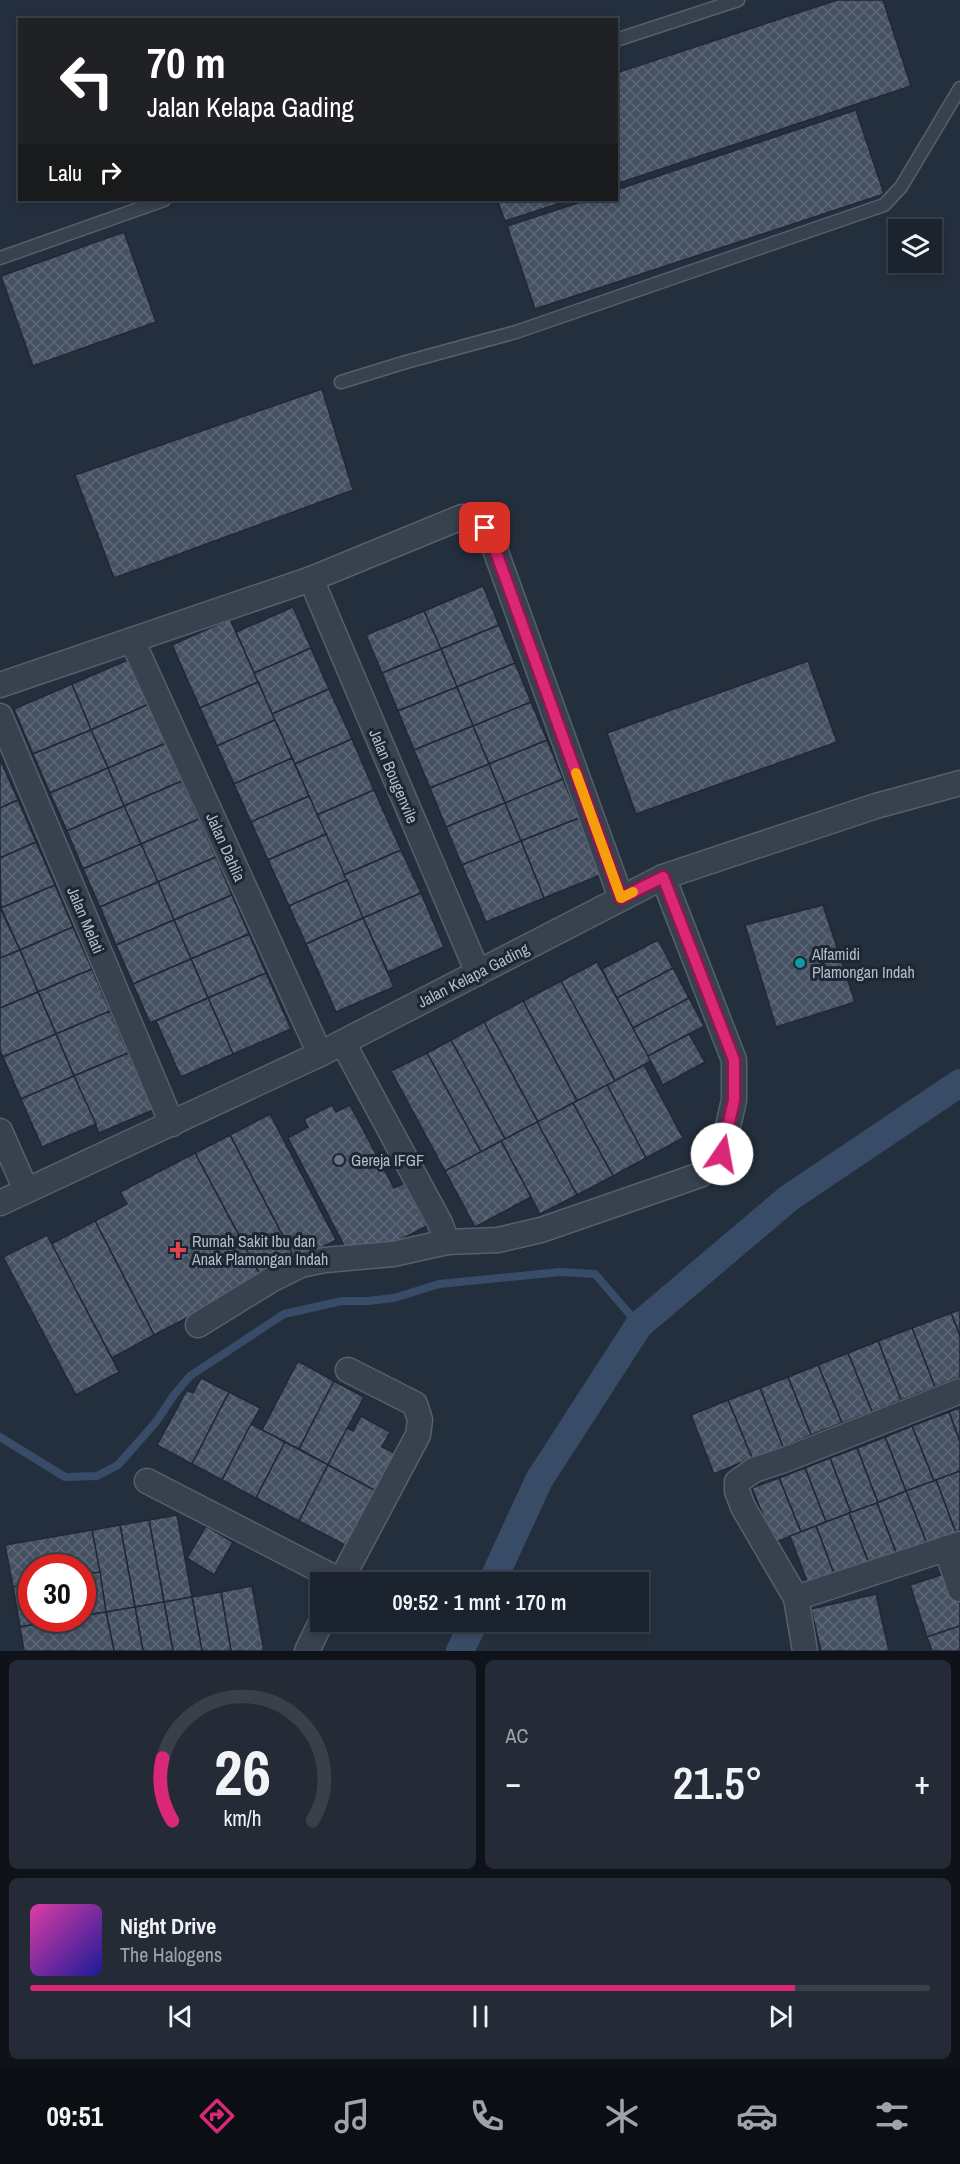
<!DOCTYPE html>
<html lang="id">
<head>
<meta charset="utf-8">
<style>
  :root { --surface:#1b232e; --page:#242b36; --text:#f1f3f6; --muted:#a0a4aa; --line:#39404a; --accent:#db2777 }
  body { margin:0; font-family:"Archivo Narrow",sans-serif; background:var(--page); color:var(--text); height:100vh; display:flex; flex-direction:column; font-size:22px; white-space:nowrap }
  * { box-sizing:border-box; margin:0 }
  p { font-size:20px; color:var(--muted) }
  .icon { flex:none; width:33px; height:33px; fill:none; stroke:currentColor; stroke-width:2; stroke-linecap:round; stroke-linejoin:round }
  .map { position:relative; height:1651px; overflow:hidden }
  .sheet { display:flex; flex-direction:column; gap:9px; padding:9px; background:#0f1319; flex:1 }
  .sheet>* { flex:none }
  .guide { position:absolute; left:18px; top:18px; width:600px; height:183px; border-radius:0px; box-shadow:0 3px 9px #0003,0 0 0 2px var(--line); background:#202124; color:#fff; overflow:hidden }
  .buttons { position:absolute; left:888px; top:219px; display:grid; gap:12px }
  .buttons a { display:grid; place-items:center; width:54px; height:54px; border-radius:0px; background:var(--surface); box-shadow:0 3px 9px #0003,0 0 0 2px var(--line); font-size:30px }
  .speed { position:absolute; left:18px; top:1554px; display:flex; gap:12px; font-size:30px; font-weight:700; text-align:center }
  .speed>* { display:grid; place-content:center; width:78px; height:78px; border-radius:50%; background:var(--surface); box-shadow:0 3px 9px #0003,0 0 0 2px var(--line); line-height:1 }
  .speed .limit { border:9px solid #d22; background:#fff; color:#111 }
  .pin { position:absolute; display:grid; place-items:center; width:51px; height:51px; color:#fff; margin:-26px; border-radius:12px; box-shadow:0 3px 9px #0006 }
  .me { position:absolute; width:66px; margin:-33px; rotate:12deg; stroke-linejoin:round; filter:drop-shadow(0 0 4px #0008) }
  .turn { display:flex; align-items:center; gap:21px; height:126px; padding:0 30px; font-size:27px }
  .turn .icon { width:78px; height:78px; stroke-width:2.5 }
  .turn b { display:block; font-size:42px; line-height:51px }
  .then { display:flex; align-items:center; height:57px; padding:0 30px; background:#0003; gap:12px; font-size:22px }
  .big { font-size:45px; font-weight:600; line-height:1.1 }
  .sheet .card { flex:1; display:flex; flex-direction:column; justify-content:center; gap:9px; min-width:0; padding:0 21px; border-radius:9px; background:var(--page) }
  .sheet .dial { align-items:center; gap:0 }
  .dial svg { height:156px; overflow:visible; fill:none; stroke:var(--line); stroke-width:7; stroke-linecap:round; text-anchor:middle }
  .dial text { fill:var(--text); stroke:none }
  .song { display:flex; align-items:center; gap:18px }
  .cover { width:72px; height:72px; border-radius:9px; background:linear-gradient(135deg,hsl(320 70% 55%),hsl(240 70% 35%)) }
  .played { height:6px; border-radius:3px; background:linear-gradient(90deg,var(--accent) 85%,var(--line) 85%) }
  .keys { display:flex; justify-content:space-around; direction:ltr }
  .heat { display:flex; justify-content:space-between; align-items:center; font-size:33px; direction:ltr }
  .sheet .tiles { flex:1; display:grid; gap:9px; grid-template-columns:1fr 1fr }
  .card:last-child { grid-column:span 2 }
  .trip { position:absolute; left:310px; top:1572px; width:339px; height:60px; border-radius:0px; background:var(--surface); box-shadow:0 3px 9px #0003,0 0 0 2px var(--line); font-weight:600; line-height:60px; text-align:center }
  .menu { display:flex; height:96px; justify-content:space-around; align-items:center; background:#0b0e12; color:var(--muted) }
  .menu .icon { width:42px; height:42px }
  .menu .selected { color:var(--accent) }
  .menu b { font-size:27px; color:var(--text) }
  .map>svg:first-child { display:block }
  .lines { fill:none; stroke-linecap:round; stroke-linejoin:round }
  .stream { stroke:#394c67; stroke-width:8 }
  .canal { stroke:#394c67; stroke-width:28 }
  .building { fill:url(#building-cross-hatch); stroke:#1f2835; stroke-width:1.5 }
  .service-casing { stroke:#565f6c; stroke-width:15 }
  .minor-casing { stroke:#565f6c; stroke-width:27 }
  .service { stroke:#38414e; stroke-width:12 }
  .minor { stroke:#38414e; stroke-width:24 }
  .route-casing { stroke:#8e194d; stroke-width:15 }
  .route { stroke:#db2777; stroke-width:10 }
  .slow { stroke:#f59e0b; stroke-width:10 }
  .culture-dot { fill:#0f9aa8; stroke:#1d2633; stroke-width:2 }
  .worship-dot { fill:#6b7280; stroke:#1d2633; stroke-width:2 }
  .health-dot { fill:#e0444e; stroke:#1d2633; stroke-width:2 }
  .labels { text-anchor:middle; dominant-baseline:central; stroke-width:6; stroke-linejoin:round; paint-order:stroke }
  .street-label { font-size:16px; fill:#b4bcc9; stroke:#1d2633 }
  .poi-label { font-size:16px; fill:#b4bcc9; stroke:#1d2633; text-anchor:start }
</style>
</head>
<body>
<div class="map">
<svg width="960" height="1651" viewBox="0 0 960 1651">
  <defs>
    <pattern id="building-cross-hatch" width="8" height="8" patternUnits="userSpaceOnUse" patternTransform="scale(1.5)"><rect width="8" height="8" fill="#455162"/><path d="M0 0l8 8M0 8l8-8" fill="none" stroke="#5d6877"/></pattern>
  </defs>
  <rect width="100%" height="100%" fill="#242f3e"/>
  <g class="lines">
    <polyline class="stream" points="0,1437 65,1477 97,1476 118,1465 156,1422 174,1395 190,1376 284,1314 342,1301 368,1301 394,1298 439,1284 560,1272 595,1274 639,1325"/>
    <g class="canal">
      <polyline points="492,1582 539,1480 639,1325 789,1198 960,1083"/>
      <polyline points="460,1651 474,1622"/>
    </g>
  </g>
  <g class="building">
    <polygon points="837,0 883,0 911,86 616,184 616,73"/>
    <polygon points="856,110 884,194 535,309 507,226 587,200 616,200 616,190"/>
    <polygon points="497,200 570,200 505,221"/>
    <polygon points="124,232 156,322 33,366 1,276"/>
    <polygon points="322,389 353,490 114,578 75,475"/>
    <polygon points="483,586 499,625 441,649 424,611"/>
    <polygon points="293,607 311,648 254,673 236,632"/>
    <polygon points="424,611 441,649 382,673 366,635"/>
    <polygon points="230,619 258,682 200,708 172,645"/>
    <polygon points="499,625 515,663 457,687 441,649"/>
    <polygon points="311,648 329,689 272,714 254,673"/>
    <polygon points="441,649 457,687 398,711 382,673"/>
    <polygon points="130,659 149,704 91,730 72,684"/>
    <polygon points="808,661 837,742 636,814 607,733"/>
    <polygon points="515,663 531,702 473,726 457,687"/>
    <polygon points="258,682 275,720 217,746 200,708"/>
    <polygon points="72,684 91,730 33,754 14,709"/>
    <polygon points="457,687 473,726 414,750 398,711"/>
    <polygon points="329,689 352,739 295,764 272,714"/>
    <polygon points="531,702 547,740 489,764 473,726"/>
    <polygon points="149,704 166,743 108,768 91,730"/>
    <polygon points="275,720 292,758 234,784 217,746"/>
    <polygon points="473,726 489,764 430,788 414,750"/>
    <polygon points="91,730 108,768 50,793 33,754"/>
    <polygon points="352,739 374,790 317,815 295,764"/>
    <polygon points="547,740 563,779 505,803 489,764"/>
    <polygon points="166,743 182,781 124,806 108,768"/>
    <polygon points="292,758 309,796 251,822 234,784"/>
    <polygon points="0,759 18,800 0,808"/>
    <polygon points="489,764 505,803 446,827 430,788"/>
    <polygon points="108,768 124,806 67,831 50,793"/>
    <polygon points="563,779 579,818 521,841 505,803"/>
    <polygon points="182,781 199,819 141,844 124,806"/>
    <polygon points="374,790 401,850 344,875 317,815"/>
    <polygon points="309,796 326,834 268,860 251,822"/>
    <polygon points="18,800 36,842 0,858 0,808"/>
    <polygon points="505,803 521,841 462,865 446,827"/>
    <polygon points="124,806 141,844 83,869 67,831"/>
    <polygon points="579,818 603,874 544,898 521,841"/>
    <polygon points="199,819 216,857 158,882 141,844"/>
    <polygon points="326,834 347,880 289,906 268,860"/>
    <polygon points="521,841 544,898 486,922 462,865"/>
    <polygon points="36,842 55,885 1,908 0,858"/>
    <polygon points="141,844 158,882 100,907 83,869"/>
    <polygon points="401,850 421,893 363,918 344,875"/>
    <polygon points="216,857 232,895 174,920 158,882"/>
    <polygon points="347,880 363,918 306,944 289,906"/>
    <polygon points="158,882 174,920 116,945 100,907"/>
    <polygon points="55,885 73,927 20,950 1,908"/>
    <polygon points="421,893 444,947 388,972 363,918"/>
    <polygon points="232,895 249,934 191,959 174,920"/>
    <polygon points="823,905 855,1002 776,1027 745,925"/>
    <polygon points="0,908 20,950 0,958"/>
    <polygon points="363,918 394,987 336,1012 306,944"/>
    <polygon points="174,920 191,959 133,984 116,945"/>
    <polygon points="73,927 92,969 38,992 20,950"/>
    <polygon points="249,934 266,973 208,998 191,959"/>
    <polygon points="658,940 673,968 617,998 602,969"/>
    <polygon points="20,950 38,992 0,1008 0,958"/>
    <polygon points="191,959 208,998 150,1023 133,984"/>
    <polygon points="597,962 651,1061 615,1081 561,981"/>
    <polygon points="673,968 689,998 633,1028 617,998"/>
    <polygon points="92,969 110,1011 56,1034 38,992"/>
    <polygon points="266,973 291,1029 233,1054 208,998"/>
    <polygon points="561,981 615,1081 577,1101 523,1001"/>
    <polygon points="38,992 56,1034 3,1057 0,1051 0,1008"/>
    <polygon points="208,998 233,1054 181,1077 156,1021"/>
    <polygon points="689,998 704,1026 648,1056 633,1028"/>
    <polygon points="523,1001 577,1101 538,1122 484,1022"/>
    <polygon points="110,1011 128,1053 74,1076 56,1034"/>
    <polygon points="484,1022 538,1122 505,1139 451,1040"/>
    <polygon points="56,1034 74,1076 21,1099 3,1057"/>
    <polygon points="689,1034 705,1062 663,1085 648,1056"/>
    <polygon points="451,1040 505,1139 481,1152 427,1053"/>
    <polygon points="128,1053 153,1110 99,1133 74,1076"/>
    <polygon points="427,1053 481,1152 445,1171 391,1071"/>
    <polygon points="644,1065 683,1138 646,1158 607,1085"/>
    <polygon points="74,1076 96,1124 42,1147 21,1099"/>
    <polygon points="607,1085 646,1158 613,1176 573,1103"/>
    <polygon points="573,1103 613,1176 577,1195 537,1122"/>
    <polygon points="332,1105 336,1112 350,1105 394,1188 404,1183 427,1226 384,1248 347,1251 288,1138 308,1127 304,1119"/>
    <polygon points="270,1114 336,1240 296,1261 230,1135"/>
    <polygon points="537,1122 577,1195 540,1214 501,1141"/>
    <polygon points="230,1135 296,1261 262,1279 195,1153"/>
    <polygon points="501,1141 531,1197 475,1227 445,1171"/>
    <polygon points="195,1153 262,1279 154,1335 95,1221 127,1204 120,1192"/>
    <polygon points="95,1221 154,1335 112,1358 51,1244"/>
    <polygon points="47,1235 119,1372 76,1395 3,1257"/>
    <polygon points="960,1310 960,1336 951,1313"/>
    <polygon points="951,1313 960,1336 960,1377 935,1387 912,1328"/>
    <polygon points="912,1328 935,1387 901,1400 878,1341"/>
    <polygon points="878,1341 901,1400 872,1412 848,1353"/>
    <polygon points="848,1353 872,1412 842,1423 818,1365"/>
    <polygon points="298,1361 334,1381 299,1449 262,1430"/>
    <polygon points="818,1365 842,1423 811,1435 788,1377"/>
    <polygon points="788,1377 811,1435 783,1447 760,1388"/>
    <polygon points="201,1378 229,1392 192,1464 157,1445 187,1390 193,1393"/>
    <polygon points="334,1381 364,1397 328,1465 299,1449"/>
    <polygon points="760,1388 783,1447 752,1458 728,1400"/>
    <polygon points="229,1392 260,1408 222,1480 192,1464"/>
    <polygon points="728,1400 752,1458 714,1474 691,1415"/>
    <polygon points="960,1408 960,1442 949,1412"/>
    <polygon points="949,1412 960,1442 960,1471 934,1481 912,1426"/>
    <polygon points="361,1416 390,1432 382,1447 395,1453 376,1491 328,1465 347,1428 353,1431"/>
    <polygon points="251,1424 285,1442 256,1498 222,1480"/>
    <polygon points="912,1426 934,1481 906,1491 885,1437"/>
    <polygon points="885,1437 906,1491 878,1503 857,1448"/>
    <polygon points="285,1442 328,1465 299,1521 256,1498"/>
    <polygon points="857,1448 878,1503 851,1513 830,1458"/>
    <polygon points="830,1458 851,1513 826,1522 805,1468"/>
    <polygon points="328,1465 376,1491 347,1546 299,1521"/>
    <polygon points="805,1468 826,1522 801,1532 779,1478"/>
    <polygon points="960,1471 960,1531 956,1533 936,1480"/>
    <polygon points="779,1478 801,1532 774,1543 752,1488"/>
    <polygon points="936,1480 956,1533 927,1544 906,1491"/>
    <polygon points="906,1491 927,1544 897,1555 877,1503"/>
    <polygon points="877,1503 897,1555 870,1566 849,1513"/>
    <polygon points="849,1513 870,1566 836,1579 816,1526"/>
    <polygon points="177,1515 192,1597 164,1602 149,1520"/>
    <polygon points="149,1520 164,1602 135,1607 120,1525"/>
    <polygon points="120,1525 135,1607 106,1612 92,1530"/>
    <polygon points="206,1526 233,1542 214,1575 187,1558"/>
    <polygon points="816,1526 836,1579 810,1589 790,1536"/>
    <polygon points="92,1530 100,1572 82,1575 82,1568 32,1568 32,1584 13,1587 5,1545"/>
    <polygon points="100,1572 106,1612 82,1616 82,1575"/>
    <polygon points="950,1572 960,1602 960,1626 927,1637 910,1585"/>
    <polygon points="32,1584 32,1618 69,1618 20,1627 13,1587"/>
    <polygon points="252,1586 264,1651 231,1651 221,1592"/>
    <polygon points="221,1592 231,1651 202,1651 192,1597"/>
    <polygon points="876,1594 889,1651 821,1651 811,1609"/>
    <polygon points="192,1597 202,1651 173,1651 164,1602"/>
    <polygon points="164,1602 173,1651 143,1651 135,1607"/>
    <polygon points="135,1607 143,1651 114,1651 106,1612"/>
    <polygon points="106,1612 114,1651 24,1651 20,1627 69,1618 82,1618 82,1616"/>
    <polygon points="960,1626 960,1651 932,1651 927,1637"/>
  </g>
  <g class="lines">
    <g class="service-casing">
      <g id="service">
        <polyline points="616,40 738,0"/>
        <polyline points="0,258 164,200"/>
        <polyline points="341,382 406,362 516,332 884,205 901,187 960,88"/>
      </g>
    </g>
    <g class="minor-casing">
      <g id="minor">
        <polyline points="311,579 478,973"/>
        <polyline points="132,640 320,1054"/>
        <path d="M0 685 311 579 462 517C476 519 481 522 489 533L621 898"/>
        <polyline points="0,716 172,1124"/>
        <polyline points="343,1043 440,1223 447,1242 498,1240 541,1230 700,1175 722,1153 734,1100 734,1060 663,877"/>
        <polyline points="0,1131 26,1190"/>
        <polyline points="0,1203 320,1054 663,877 876,806 960,783"/>
        <polyline points="198,1325 271,1280 301,1265 325,1260 393,1254 447,1242"/>
        <polyline points="147,1481 341,1581"/>
        <polyline points="946,1548 960,1589"/>
        <polyline points="340,1582 418,1435 420,1420 415,1404 348,1370"/>
        <polyline points="796,1598 960,1544"/>
        <polyline points="307,1651 321,1622"/>
        <polyline points="805,1651 796,1598 743,1507 737,1491 737,1482 754,1470 784,1460 960,1391"/>
      </g>
    </g>
    <use href="#service" class="service"/>
    <use href="#minor" class="minor"/>
  </g>
  <g class="lines">
    <g class="route-casing">
      <polyline id="route" points="485,528 489,533 621,898 663,877 734,1060 734,1100 722,1154"/>
    </g>
    <use href="#route" class="route"/>
    <polyline class="slow" points="576,773 621,898 633,892"/>
  </g>
  <circle class="culture-dot" cx="800" cy="963" r="6"/>
  <circle class="worship-dot" cx="339" cy="1160" r="6"/>
  <path class="health-dot" d="M175 1241h6v6h6v6h-6v6h-6v-6h-6v-6h6z"/>
  <g class="labels">
    <g class="street-label">
      <text transform="translate(394 776) rotate(67)">Jalan Bougenvile</text>
      <text transform="translate(226 847) rotate(66)">Jalan Dahlia</text>
      <text transform="translate(86 920) rotate(67)">Jalan Melati</text>
      <text transform="translate(473 975) rotate(-27)">Jalan Kelapa Gading</text>
    </g>
    <g class="poi-label">
      <text x="812" y="954">Alfamidi<tspan x="812" dy="18">Plamongan Indah</tspan></text>
      <text x="351" y="1160">Gereja IFGF</text>
      <text x="192" y="1241">Rumah Sakit Ibu dan<tspan x="192" dy="18">Anak Plamongan Indah</tspan></text>
    </g>
  </g>
</svg>
<div class="buttons">
<a><svg class="icon" aria-label="layers" viewBox="0 0 24 24"><path d="M12 4l9 5-9 5-9-5zM3 14l9 5 9-5"/></svg></a>
</div>
<div class="speed"><div class="limit">30</div></div>
<div class="pin" style="left:485px;top:528px;background:#d93025"><svg class="icon" aria-label="arrive" viewBox="0 0 24 24"><path d="M6 21V4h12l-3 4 3 4H6"/></svg></div>
<svg class="me" style="left:722px;top:1154px" viewBox="-20 -20 40 40"><circle r="19" fill="#fff"/><path d="M0-13L10 11 0 6-10 11z" fill="#db2777"/></svg>
<div class="trip">09:52 · 1 mnt · 170 m</div>
<div class="guide">
<div class="turn"><svg class="icon" aria-label="left" viewBox="0 0 24 24"><path d="M17 20v-9H6M10 6l-5 5 5 5"/></svg><div><b>70 m</b>Jalan Kelapa Gading</div></div>
<div class="then">Lalu<svg class="icon" aria-label="right" viewBox="0 0 24 24"><path d="M7 20v-9h11M14 6l5 5-5 5"/></svg></div>
</div>
</div>
<section class="sheet">
<div class="tiles">
<div class="card dial"><svg viewBox="0 0 100 80">
<path d="M14 69A42 42 0 1 1 86 69"/>
<path d="M14 69A42 42 0 0 1 9 37" stroke="#db2777"/>
<text x="50" y="56" font-size="32" font-weight="700">26</text>
<text x="50" y="72" font-size="11">km/h</text>
</svg></div>
<div class="card"><p>AC</p>
<div class="heat"><a>−</a><b class="big">21.5°</b><a>+</a></div>
</div>
<div class="card">
<div class="song"><i class="cover"></i><div><b>Night Drive</b><p>The Halogens</p></div></div>
<div class="played"></div>
<div class="keys"><svg class="icon" aria-label="previous" viewBox="0 0 24 24"><path d="M18 5L8 12l10 7zM5 5v14"/></svg><svg class="icon" aria-label="pause" viewBox="0 0 24 24"><path d="M8 5v14M16 5v14"/></svg><svg class="icon" aria-label="next" viewBox="0 0 24 24"><path d="M6 5l10 7-10 7zM19 5v14"/></svg></div>
</div>
</div>
</section>
<nav class="menu">
<b>09:51</b>
<svg class="icon selected" aria-label="directions" viewBox="0 0 24 24"><path d="M12 3l9 9-9 9-9-9zM9 14v-3h6M13 9l2 2-2 2"/></svg>
<svg class="icon" aria-label="music" viewBox="0 0 24 24"><path d="M9 18V5l10-2v13"/><circle cx="6" cy="18" r="3"/><circle cx="16" cy="16" r="3"/></svg>
<svg class="icon" aria-label="phone" viewBox="0 0 24 24"><path d="M5 4h4l2 5-3 2q2 4 5 5l2-3 5 2v4C11 20 4 13 5 4z"/></svg>
<svg class="icon" aria-label="climate" viewBox="0 0 24 24"><path d="M12 3v18M4 7l16 10M4 17L20 7"/></svg>
<svg class="icon" aria-label="car" viewBox="0 0 24 24"><path d="M5 17H2v-5l4-1 3-4h7l3 4 3 1v5h-3M9 17h6M6 11h13"/><circle cx="7" cy="17" r="2"/><circle cx="17" cy="17" r="2"/></svg>
<svg class="icon" aria-label="filters" viewBox="0 0 24 24"><path d="M4 7h16M4 17h16"/><circle cx="9" cy="7" r="2"/><circle cx="15" cy="17" r="2"/></svg>
</nav>
</body>
</html>
